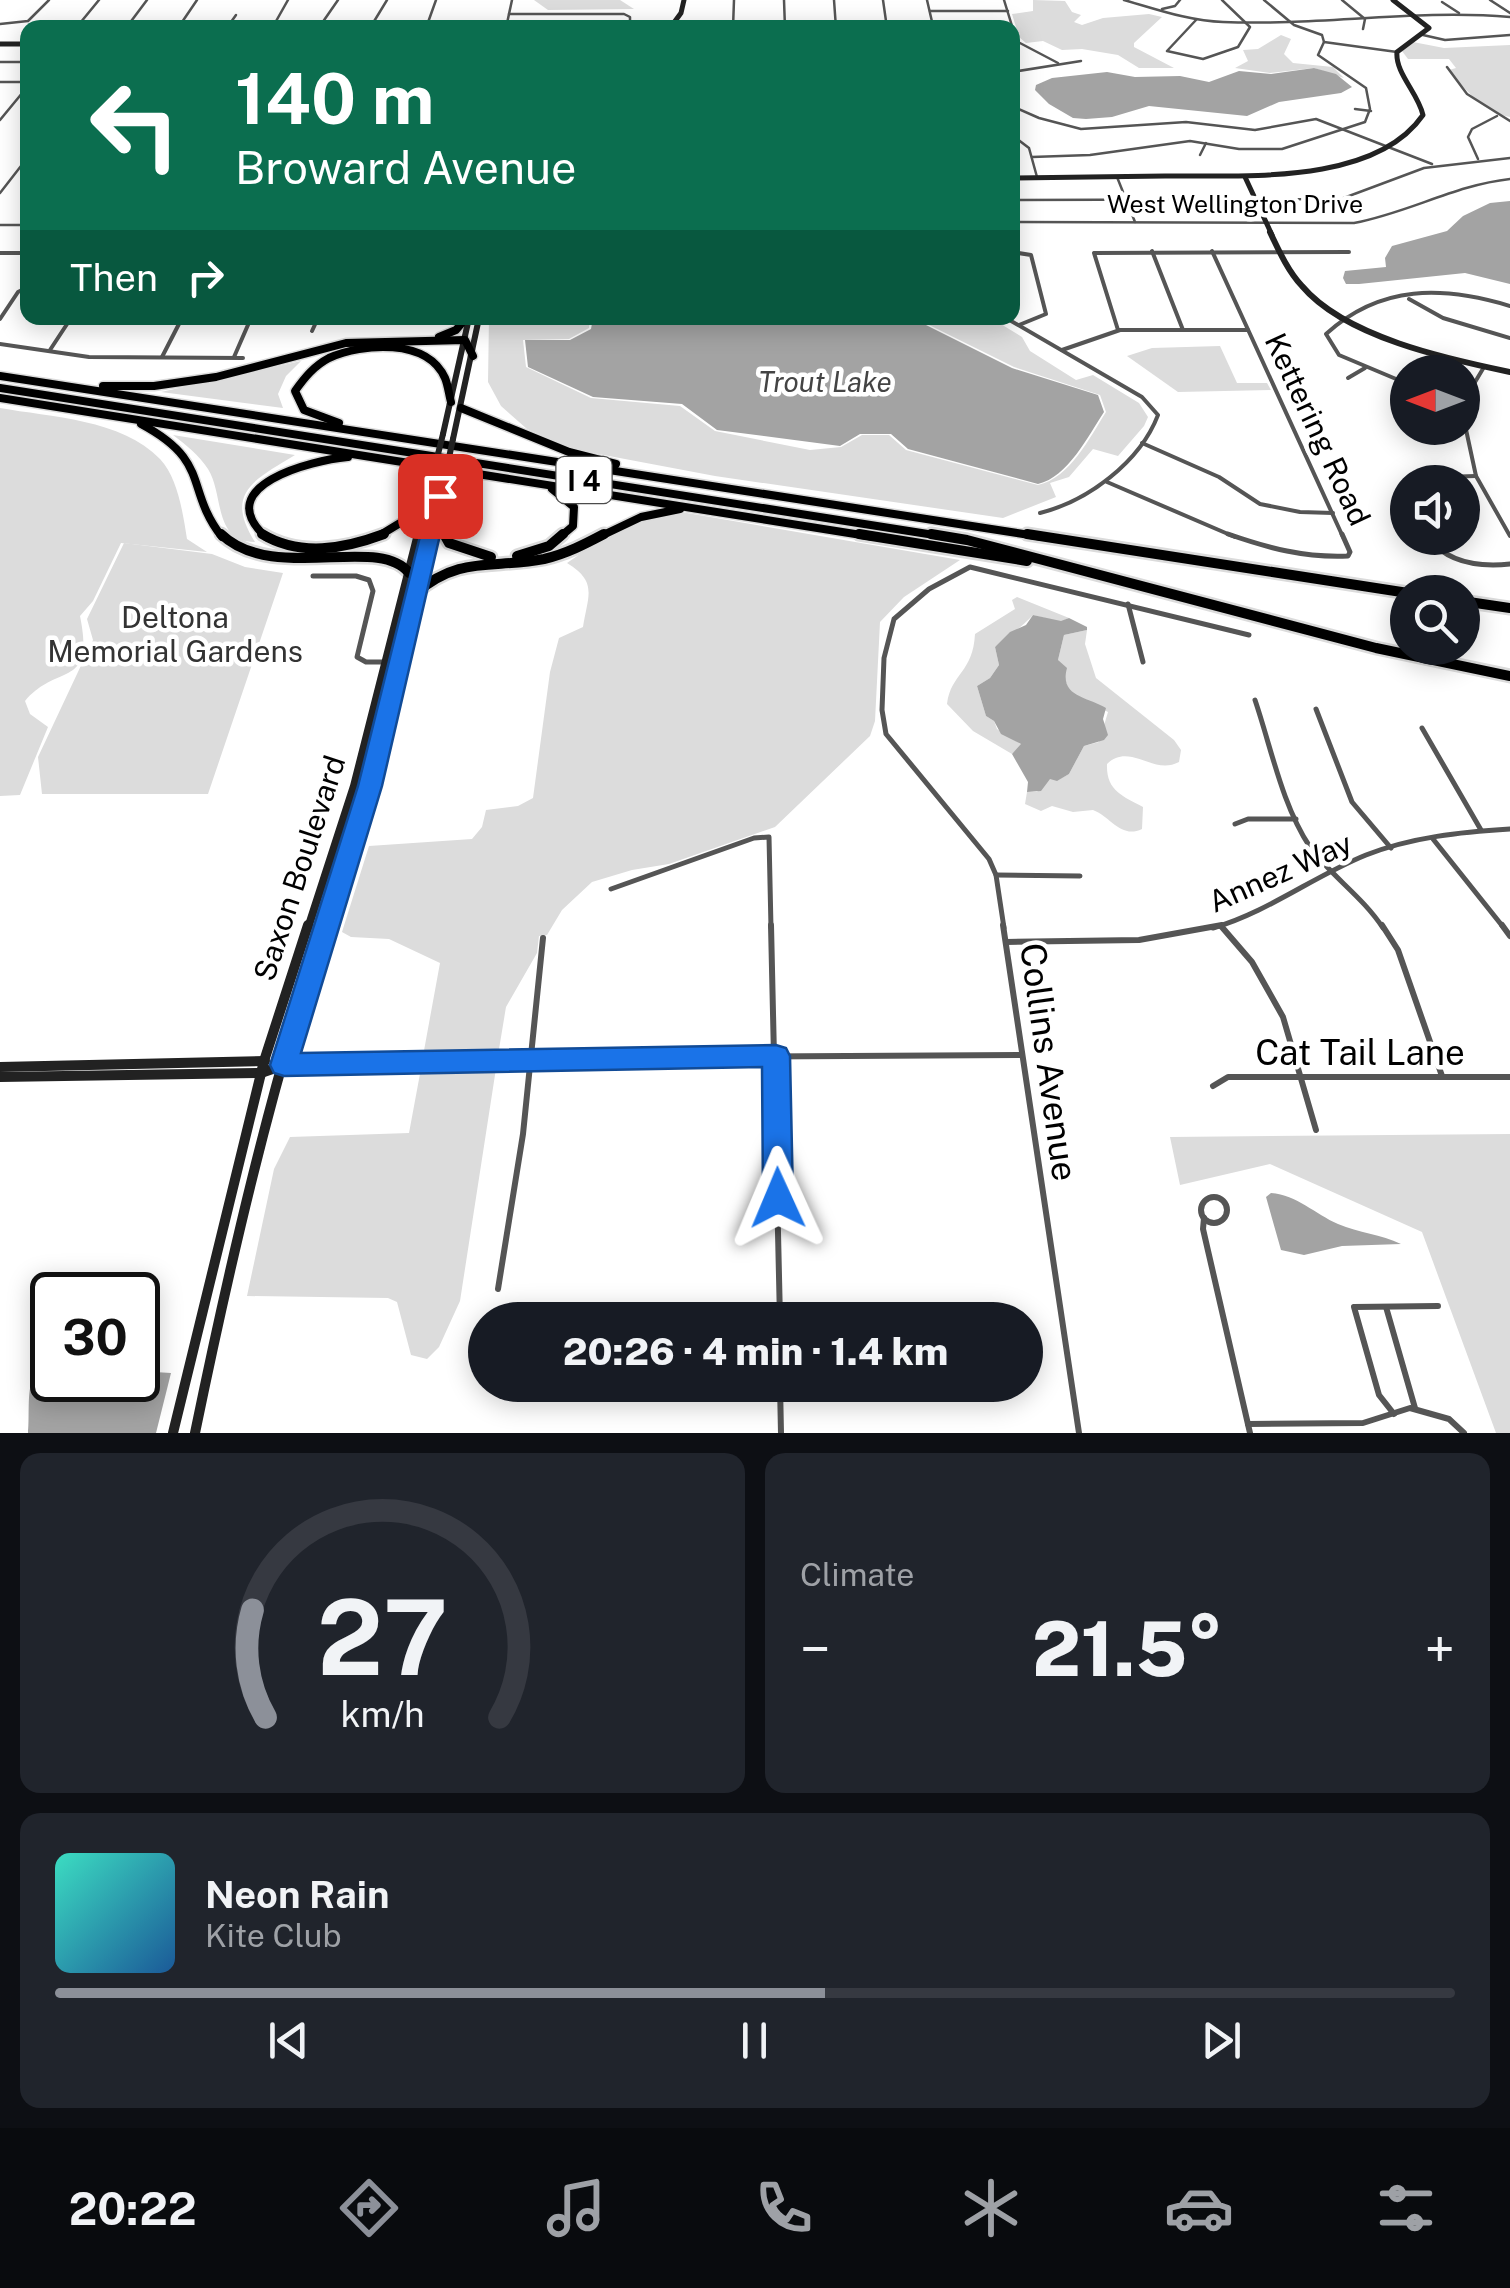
<!DOCTYPE html>
<html lang="en">
<head>
<meta charset="utf-8">
<style>
  :root { --surface:#171b24; --page:#20242c; --text:#f1f3f6; --muted:#9ea1a6; --line:#363941; --accent:#8c9099 }
  body { margin:0; font-family:"Public Sans",sans-serif; background:var(--page); color:var(--text); height:100vh; display:flex; flex-direction:column; font-size:38px; white-space:nowrap }
  * { box-sizing:border-box; margin:0 }
  p { font-size:32px; color:var(--muted) }
  .icon { flex:none; width:55px; height:55px; fill:none; stroke:currentColor; stroke-width:2; stroke-linecap:round; stroke-linejoin:round }
  .map { position:relative; height:1433px; overflow:hidden }
  .side { display:flex; flex-direction:column; gap:20px; padding:20px; background:#0d0f14; flex:1 }
  .side>* { flex:none }
  .top-card { position:absolute; left:20px; top:20px; width:1000px; height:305px; border-radius:20px; box-shadow:0 5px 25px #0003; background:#0b6e4f; color:#fff; overflow:hidden }
  .needle { width:65px; rotate:270deg }
  .tools { position:absolute; left:1390px; top:355px; display:grid; gap:20px }
  .tools a { display:grid; place-items:center; width:90px; height:90px; border-radius:50%; background:var(--surface); box-shadow:0 5px 25px #0003; font-size:50px }
  .speed { position:absolute; left:30px; top:1272px; display:flex; gap:20px; font-size:50px; font-weight:700; text-align:center }
  .speed>* { display:grid; place-content:center; width:130px; height:130px; border-radius:50%; background:var(--surface); box-shadow:0 5px 25px #0003; line-height:1 }
  .speed .limit { border:5px solid #111; border-radius:15px; background:#fff; color:#111 }
  .pin { position:absolute; display:grid; place-items:center; width:85px; height:85px; color:#fff; margin:-42px; border-radius:20px; box-shadow:0 5px 15px #0006 }
  .me { position:absolute; width:110px; margin:-55px; rotate:359deg; stroke-linejoin:round; filter:drop-shadow(0 0 8px #0008) }
  .turn { display:flex; align-items:center; gap:35px; height:210px; padding:0 50px; font-size:45px }
  .turn .icon { width:130px; height:130px; stroke-width:2.5 }
  .turn b { display:block; font-size:70px; line-height:85px }
  .then { display:flex; align-items:center; height:95px; padding:0 50px; background:#0003; gap:20px; font-size:38px }
  .big { font-size:75px; font-weight:800; line-height:1.1 }
  .side .card { flex:1; display:flex; flex-direction:column; justify-content:center; gap:15px; min-width:0; padding:0 35px; border-radius:20px; background:var(--page) }
  .side .dial { align-items:center; gap:0 }
  .dial svg { height:260px; overflow:visible; fill:none; stroke:var(--line); stroke-width:7; stroke-linecap:round; text-anchor:middle }
  .dial text { fill:var(--text); stroke:none }
  .song { display:flex; align-items:center; gap:30px }
  .cover { width:120px; height:120px; border-radius:15px; background:linear-gradient(135deg,hsl(170 70% 55%),hsl(210 70% 35%)) }
  .played { height:10px; border-radius:5px; background:linear-gradient(90deg,var(--accent) 55%,var(--line) 55%) }
  .keys { display:flex; justify-content:space-around; direction:ltr }
  .heat { display:flex; justify-content:space-between; align-items:center; font-size:55px; direction:ltr }
  .side .tiles { flex:1; display:grid; gap:20px; grid-template-columns:1fr 1fr }
  .card:last-child { grid-column:span 2 }
  .trip { position:absolute; left:468px; top:1302px; width:575px; height:100px; border-radius:50px; background:var(--surface); box-shadow:0 5px 25px #0003; font-weight:800; line-height:100px; text-align:center }
  .dock { display:flex; height:160px; justify-content:space-around; align-items:center; background:#090b0e; color:var(--muted) }
  .dock .icon { width:70px; height:70px }
  .dock .current { color:var(--accent) }
  .dock b { font-size:45px; color:var(--text) }
  .map>svg:first-child { display:block }
  .green { fill:#dcdcdc }
  .water { fill:#a3a3a3 }
  .lines { fill:none; stroke-linecap:round; stroke-linejoin:round }
  .highway-far1-casing { stroke:#dbdbdb; stroke-width:11 }
  .highway-casing { stroke:#dbdbdb; stroke-width:15 }
  .street-far3 { stroke:#555; stroke-width:2.5 }
  .street-far2 { stroke:#555; stroke-width:4 }
  .street-far1 { stroke:#555; stroke-width:5 }
  .street { stroke:#555; stroke-width:6 }
  .secondary-far3 { stroke:#222; stroke-width:5 }
  .secondary-far2 { stroke:#222; stroke-width:6 }
  .secondary-far1 { stroke:#222; stroke-width:8 }
  .secondary { stroke:#222; stroke-width:10 }
  .highway-far1 { stroke:#000; stroke-width:8 }
  .highway { stroke:#000; stroke-width:10 }
  .secondary-bridge { stroke:#222; stroke-width:6 }
  .route { fill:#1a73e8; stroke:#114b97; stroke-width:2.5 }
  .labels { text-anchor:middle; dominant-baseline:central; stroke-width:9; stroke-linejoin:round; paint-order:stroke }
  .far-street-label { font-size:25px; fill:#000; stroke:#fff }
  .far-water-label { font-size:28px; font-style:italic; fill:#444; stroke:#fff }
  .shield { fill:#fff; stroke:#4c4c4c; stroke-width:2.5 }
  .shield-label { font-size:28px; font-weight:bold; fill:#000 }
  .street-label { font-size:30px; fill:#000; stroke:#fff }
  .park-label { font-size:30px; fill:#333; stroke:#fff }
  .near-street-label { font-size:35px; fill:#000; stroke:#fff }
</style>
</head>
<body>
<div class="map">
<svg width="1510" height="1433" viewBox="0 0 1510 1433">
  <rect width="100%" height="100%" fill="#fff"/>
  <g class="green">
    <polygon points="534,0 620,0 634,9 548,10"/>
    <polygon points="1033,0 1065,1 1072,12 1081,15 1074,22 1082,25 1103,18 1149,14 1162,17 1134,43 1134,47 1174,68 1139,68 1118,55 1082,49 1062,50 1043,41 1026,43 1019,37 1012,14 1033,11"/>
    <polygon points="1281,35 1291,39 1284,54 1293,63 1333,67 1344,78 1314,68 1270,73 1235,68 1248,61 1243,50 1258,49"/>
    <path d="M1413 42 1444 48 1510 45V117C1485 113 1465 90 1449 70L1456 68 1449 59H1408L1402 51Z"/>
    <path d="M489 318H590L589 328 569 339 523 340 526 367 591 398 680 406 715 431 810 450 841 447 862 435H889L906 450 1038 485C1070 478 1090 437 1106 412L1100 395 1014 367 915 318H991L1022 337 1030 351 1076 380 1093 375 1139 403 1148 417 1144 426 1118 456 1093 449 1069 477 1050 483 1056 497 1003 518 715 476 572 449 527 429 501 406 488 382Z"/>
    <polygon points="1220,346 1237,383 1267,383 1271,390 1178,392 1127,356 1152,348"/>
    <polygon points="301,361 286,376 278,394 283,408 161,392"/>
    <path d="M0 408C50 417 122 419 160 459 178 478 183 514 187 539L207 552 121 543 93 601 80 616C95 690 58 662 25 701L30 714 48 727 20 795 0 796Z"/>
    <path d="M173 435 295 455C254 480 224 493 255 542 213 542 224 494 208 469 199 455 186 445 173 435Z"/>
    <path d="M662 512 687 513 960 560 904 597 880 622 875 721 870 736 775 827 669 864 632 870 592 882 562 910 547 935 539 936 537 953 506 1007 498 1055 423 1056 440 963 389 939 351 937 342 932 369 846 472 839 482 827 486 810 518 806 533 798 550 672 559 638 583 627C588 595 598 582 567 563L619 527Z"/>
    <polygon points="124,543 212,554 245,567 283,573 208,794 42,794 38,757 93,640 87,619"/>
    <path d="M1017 597 1069 618 1061 622 1033 615C1028 621 1001 644 995 647L999 665 990 678 977 686 986 716 994 721 997 729 1022 745 1012 754 973 731 947 704C951 673 973 673 975 634L1015 609 1012 600Z"/>
    <path d="M1087 630 1085 644 1096 678 1174 740 1181 750 1179 762C1153 776 1130 742 1107 764 1106 791 1123 796 1143 807L1142 829C1121 839 1111 817 1093 810L1073 812 1052 806 1041 811 1025 804 1027 792H1037L1050 778 1058 780 1069 774 1084 746 1099 742 1108 712 1074 695 1068 688 1058 660 1064 635Z"/>
    <polygon points="497,1062 460,1301 439,1347 427,1359 411,1355 397,1302 388,1298 247,1296 274,1169 290,1137 409,1133 422,1063"/>
    <polygon points="1510,1134 1510,1433 1496,1433 1422,1232 1270,1164 1180,1185 1170,1137"/>
  </g>
  <g class="water">
    <polygon points="1314,68 1336,74 1352,87 1341,93 1279,102 1247,116 1149,106 1112,117 1086,119 1073,118 1049,104 1035,90 1036,85 1052,78 1107,72 1135,77 1180,76 1209,82 1239,71 1271,74"/>
    <polygon points="1510,201 1510,284 1465,273 1359,284 1346,284 1343,278 1345,271 1386,267 1385,258 1392,246 1447,231 1463,216 1490,203"/>
    <path d="M593 318H912L1012 368 1098 395 1104 412C1088 436 1068 477 1038 484L908 449 891 434H860L840 446 717 430 682 404 593 397 528 367 525 340H570L591 329Z"/>
    <path d="M1033 615 1061 621 1069 618 1087 627V630L1064 635 1058 660 1067 668C1059 697 1088 697 1106 708L1103 719 1108 735 1104 740 1084 746 1069 774 1057 781 1050 779 1041 791 1027 792 1028 782 1012 754 1021 744 1001 734 994 721 986 716 977 686 990 678 999 665 995 647 1010 632 1026 625Z"/>
    <path d="M1271 1193C1297 1195 1315 1214 1338 1224 1359 1233 1381 1234 1401 1244L1342 1246 1304 1255 1281 1250 1266 1197Z"/>
    <path d="M52 1364V1380H138V1371L171 1373 156 1433H28C31 1408 22 1367 52 1364Z"/>
  </g>
  <g class="lines">
    <g class="highway-far1-casing">
      <g id="highway-far1">
        <polyline points="439,337 456,330 466,318"/>
        <polyline points="0,376 1043,537"/>
        <polyline points="103,386 154,386 216,377 346,343 465,340 473,356"/>
        <polyline points="0,388 947,537"/>
        <polyline points="0,398 874,537"/>
        <polyline points="461,408 569,452 616,464"/>
        <path d="M339 423 304 410 295 391C305 377 314 366 329 358 363 343 427 338 445 378 448 385 449 395 451 402"/>
        <path d="M141 424C212 462 184 488 222 537"/>
        <polyline points="552,489 574,507 573,526 560,537"/>
        <polyline points="435,516 446,537"/>
        <path d="M266 537C209 486 312 460 348 457"/>
        <polyline points="377,537 405,520 433,474"/>
        <polyline points="599,537 641,517 680,509"/>
      </g>
    </g>
    <g class="highway-casing">
      <g id="highway">
        <path d="M221 534C273 584 379 534 409 573"/>
        <path d="M262 534C300 557 344 549 384 534"/>
        <polyline points="444,534 449,543 491,557"/>
        <polyline points="859,534 1027,561"/>
        <polyline points="931,534 967,540 1376,648 1510,676"/>
        <polyline points="1027,534 1408,593"/>
        <polyline points="517,556 549,546 563,534"/>
        <path d="M416 593C460 555 493 569 544 559 566 554 585 544 604 534"/>
        <polyline points="1462,601 1510,608"/>
      </g>
    </g>
    <g class="street-far3">
      <polyline points="784,0 785,28"/>
      <polyline points="834,0 836,28"/>
      <polyline points="883,0 887,28"/>
      <polyline points="927,0 933,26"/>
      <polyline points="1004,0 1012,26"/>
      <path d="M1124 0C1156 9 1189 21 1223 22 1319 26 1415 9 1510 17"/>
      <polyline points="1342,0 1365,19 1363,29"/>
      <polyline points="1490,0 1510,13"/>
      <polyline points="1442,2 1459,13"/>
      <polyline points="1162,9 1175,6 1180,0"/>
      <polyline points="930,11 1008,11"/>
      <polyline points="509,14 624,14 630,17 630,28"/>
      <polyline points="1196,20 1167,51 1203,59 1238,47 1250,27 1222,0"/>
      <polyline points="275,23 288,0"/>
      <polyline points="0,24 28,21 49,0"/>
      <polyline points="320,26 338,0"/>
      <polyline points="933,26 1012,26"/>
      <polyline points="76,28 99,0"/>
      <polyline points="126,28 147,0"/>
      <polyline points="178,28 197,0"/>
      <polyline points="235,28 231,22 236,15"/>
      <polyline points="370,28 387,0"/>
      <polyline points="426,28 436,0"/>
      <polyline points="506,28 512,0"/>
      <polyline points="733,28 734,0"/>
      <polyline points="1012,28 1018,42 1058,63"/>
      <polyline points="1423,35 1445,40 1510,35"/>
      <polyline points="1324,42 1397,52"/>
      <polyline points="0,62 28,62"/>
      <polyline points="1447,67 1467,94 1510,121"/>
      <polyline points="1012,72 1081,61"/>
      <polyline points="0,82 28,82"/>
      <polyline points="1012,106 1039,118 1081,129 1186,122 1255,130 1316,119 1432,164"/>
      <polyline points="1355,109 1371,111"/>
      <polyline points="0,120 28,86"/>
      <polyline points="1012,135 1029,148 1037,177"/>
      <polyline points="1200,155 1206,143"/>
      <polyline points="1032,157 1090,155 1190,141 1239,149 1282,149 1365,122 1370,109 1366,88 1318,55 1324,42 1322,35 1294,25 1264,0"/>
      <polyline points="1478,159 1468,137 1472,129 1497,116"/>
      <polyline points="1117,177 1135,222"/>
      <polyline points="0,193 28,157"/>
      <polyline points="1012,200 1341,199 1424,168 1510,158"/>
      <path d="M1012 222 1354 223C1408 213 1455 185 1510 179"/>
      <polyline points="0,225 28,225"/>
    </g>
    <g class="street-far2">
      <polyline points="1152,251 1183,330"/>
      <polyline points="1212,251 1343,537"/>
      <polyline points="1012,252 1031,255 1046,314 1019,325"/>
      <polyline points="0,253 28,253"/>
      <polyline points="1409,299 1443,318 1510,338"/>
      <path d="M1006 318 1142 397 1158 415C1140 462 1088 501 1040 513"/>
      <polyline points="0,319 18,292 28,287"/>
      <polyline points="1118,330 1094,253 1349,252"/>
      <polyline points="312,331 318,318"/>
      <polyline points="0,344 89,357 243,358"/>
      <polyline points="50,350 71,318"/>
      <polyline points="1062,350 1120,330 1248,330"/>
      <polyline points="162,357 182,318"/>
      <polyline points="234,357 251,318"/>
      <polyline points="1348,378 1365,368"/>
      <path d="M1408 384 1339 355 1326 334C1381 284 1443 286 1510 306"/>
      <polyline points="1462,404 1484,367"/>
      <polyline points="1462,411 1476,476 1510,536"/>
      <polyline points="1142,443 1219,477 1260,504 1300,512 1333,513"/>
      <polyline points="1107,482 1235,537"/>
      <polyline points="1408,496 1403,484 1408,478 1476,476"/>
    </g>
    <g class="street-far1">
      <path d="M1228 534C1268 548 1305 558 1348 556L1350 552 1342 534"/>
      <path d="M1429 538C1448 564 1480 567 1510 564"/>
      <polyline points="313,576 356,576 369,580 373,591 357,657 366,662 399,662"/>
      <polyline points="1128,604 1143,662"/>
      <path d="M1255 700C1271 747 1282 805 1310 847 1331 876 1363 897 1383 928"/>
      <polyline points="1316,709 1352,802 1391,848"/>
      <polyline points="1422,728 1481,830"/>
      <polyline points="1235,824 1248,819 1296,819"/>
      <polyline points="1433,839 1504,928"/>
      <polyline points="996,875 1080,876"/>
      <polyline points="611,889 754,838 769,837 771,928"/>
      <polyline points="1004,928 996,875 989,859 886,734 882,710 884,658 894,619 929,589 970,567 1249,635"/>
      <path d="M1213 928C1268 912 1314 876 1366 855 1412 837 1461 832 1510 829"/>
    </g>
    <g class="street">
      <polyline points="771,925 780,1320"/>
      <polyline points="1003,925 1079,1433"/>
      <polyline points="1382,925 1398,950 1442,1076"/>
      <polyline points="1502,925 1510,936"/>
      <polyline points="1221,926 1252,962 1283,1017 1316,1130"/>
      <polyline points="1006,942 1139,940 1222,925"/>
      <polyline points="284,1065 529,1058 1021,1055"/>
      <polyline points="1213,1086 1228,1077 1510,1077"/>
      <circle cx="1214" cy="1210" r="13"/>
      <polyline points="1204,1218 1203,1229 1250,1433"/>
      <polyline points="498,1289 523,1134 543,938"/>
      <polyline points="1386,1307 1415,1408"/>
      <polyline points="780,1385 781,1433"/>
      <polyline points="1394,1414 1379,1395 1354,1307 1438,1306"/>
      <polyline points="1248,1424 1363,1423 1410,1408 1449,1419 1464,1433"/>
    </g>
    <g class="secondary-far3">
      <polyline points="229,28 275,23 336,28"/>
      <polyline points="670,28 681,13 684,0"/>
      <polyline points="0,44 28,44"/>
      <polyline points="1245,177 1272,235"/>
      <path d="M1012 178C1063 177 1114 177 1165 176 1241 175 1374 186 1423 115 1418 93 1395 73 1397 52L1429 28 1393 0"/>
    </g>
    <g class="secondary-far2">
      <path d="M1270 232C1279 251 1288 271 1302 286 1345 337 1447 359 1510 372"/>
      <polyline points="443,434 469,318"/>
      <polyline points="453,439 479,318"/>
      <polyline points="417,537 432,478"/>
      <polyline points="430,537 445,476"/>
    </g>
    <g class="secondary-far1">
      <polyline points="308,928 354,786 418,534"/>
      <polyline points="324,928 370,786 431,534"/>
    </g>
    <g class="secondary">
      <polyline points="0,1067 265,1061"/>
      <polyline points="0,1077 261,1073 284,1065"/>
      <polyline points="173,1433 264,1061 308,925"/>
      <path d="M195 1433C230 1263 270 1091 324 925"/>
    </g>
    <use href="#highway-far1" class="highway-far1"/>
    <use href="#highway" class="highway"/>
    <g class="secondary-bridge">
      <polyline points="433,474 443,434"/>
      <polyline points="445,476 453,439"/>
    </g>
  </g>
  <polygon class="route" points="440,490 449,496 382,786 301,1053 776,1045 786,1048 790,1056 793,1198 789,1208 778,1211 767,1208 763,1198 762,1067 284,1076 274,1073 270,1065 358,786 430,496"/>
  <g class="labels">
    <g class="far-street-label">
      <text x="1235" y="204">West Wellington Drive</text>
    </g>
    <g class="far-water-label">
      <text x="825" y="381">Trout Lake</text>
    </g>
    <rect class="shield" x="556.5" y="457" width="55" height="46" rx="8"/>
    <g class="shield-label">
      <text x="584" y="480">I 4</text>
    </g>
    <g class="street-label">
      <text transform="translate(1318 429) rotate(65)">Kettering Road</text>
      <text transform="translate(299 868) rotate(-72)">Saxon Boulevard</text>
      <text transform="translate(1280 872) rotate(-24)">Annez Way</text>
    </g>
    <g class="park-label">
      <text x="175" y="617">Deltona<tspan x="175" dy="34">Memorial Gardens</tspan></text>
    </g>
    <g class="near-street-label">
      <text x="1360" y="1052">Cat Tail Lane</text>
      <text transform="translate(1049 1062) rotate(82)">Collins Avenue</text>
    </g>
  </g>
</svg>
<div class="tools">
<a><svg class="needle" viewBox="-14 -14 28 28"><path d="M0-13l5 13h-10z" fill="#e53935"/><path d="M0 13l5-13h-10z" fill="#9ea1a6"/></svg></a>
<a><svg class="icon" aria-label="sound" viewBox="0 0 24 24"><path d="M4 9h4l5-4v14l-5-4H4zM17 9q2 3 0 6"/></svg></a>
<a><svg class="icon" aria-label="search" viewBox="0 0 24 24"><circle cx="10" cy="10" r="6"/><path d="M15 15l6 6"/></svg></a>
</div>
<div class="speed"><div class="limit">30</div></div>
<div class="pin" style="left:440px;top:496px;background:#d93025"><svg class="icon" aria-label="arrive" viewBox="0 0 24 24"><path d="M6 21V4h12l-3 4 3 4H6"/></svg></div>
<svg class="me" style="left:778px;top:1198px" viewBox="-20 -20 40 40"><path d="M0-17L14 15 0 8-14 15z" fill="#1a73e8" stroke="#fff" stroke-width="4"/></svg>
<div class="trip">20:26 · 4 min · 1.4 km</div>
<div class="top-card">
<div class="turn"><svg class="icon" aria-label="left" viewBox="0 0 24 24"><path d="M17 20v-9H6M10 6l-5 5 5 5"/></svg><div><b>140 m</b>Broward Avenue</div></div>
<div class="then">Then<svg class="icon" aria-label="right" viewBox="0 0 24 24"><path d="M7 20v-9h11M14 6l5 5-5 5"/></svg></div>
</div>
</div>
<section class="side">
<div class="tiles">
<div class="card dial"><svg viewBox="0 0 100 80">
<path d="M14 69A42 42 0 1 1 86 69"/>
<path d="M14 69A42 42 0 0 1 10 36" stroke="#8c9099"/>
<text x="50" y="56" font-size="32" font-weight="700">27</text>
<text x="50" y="72" font-size="11">km/h</text>
</svg></div>
<div class="card"><p>Climate</p>
<div class="heat"><a>−</a><b class="big">21.5°</b><a>+</a></div>
</div>
<div class="card">
<div class="song"><i class="cover"></i><div><b>Neon Rain</b><p>Kite Club</p></div></div>
<div class="played"></div>
<div class="keys"><svg class="icon" aria-label="previous" viewBox="0 0 24 24"><path d="M18 5L8 12l10 7zM5 5v14"/></svg><svg class="icon" aria-label="pause" viewBox="0 0 24 24"><path d="M8 5v14M16 5v14"/></svg><svg class="icon" aria-label="next" viewBox="0 0 24 24"><path d="M6 5l10 7-10 7zM19 5v14"/></svg></div>
</div>
</div>
</section>
<nav class="dock">
<b>20:22</b>
<svg class="icon current" aria-label="directions" viewBox="0 0 24 24"><path d="M12 3l9 9-9 9-9-9zM9 14v-3h6M13 9l2 2-2 2"/></svg>
<svg class="icon" aria-label="music" viewBox="0 0 24 24"><path d="M9 18V5l10-2v13"/><circle cx="6" cy="18" r="3"/><circle cx="16" cy="16" r="3"/></svg>
<svg class="icon" aria-label="phone" viewBox="0 0 24 24"><path d="M5 4h4l2 5-3 2q2 4 5 5l2-3 5 2v4C11 20 4 13 5 4z"/></svg>
<svg class="icon" aria-label="climate" viewBox="0 0 24 24"><path d="M12 3v18M4 7l16 10M4 17L20 7"/></svg>
<svg class="icon" aria-label="car" viewBox="0 0 24 24"><path d="M5 17H2v-5l4-1 3-4h7l3 4 3 1v5h-3M9 17h6M6 11h13"/><circle cx="7" cy="17" r="2"/><circle cx="17" cy="17" r="2"/></svg>
<svg class="icon" aria-label="filters" viewBox="0 0 24 24"><path d="M4 7h16M4 17h16"/><circle cx="9" cy="7" r="2"/><circle cx="15" cy="17" r="2"/></svg>
</nav>
</body>
</html>
